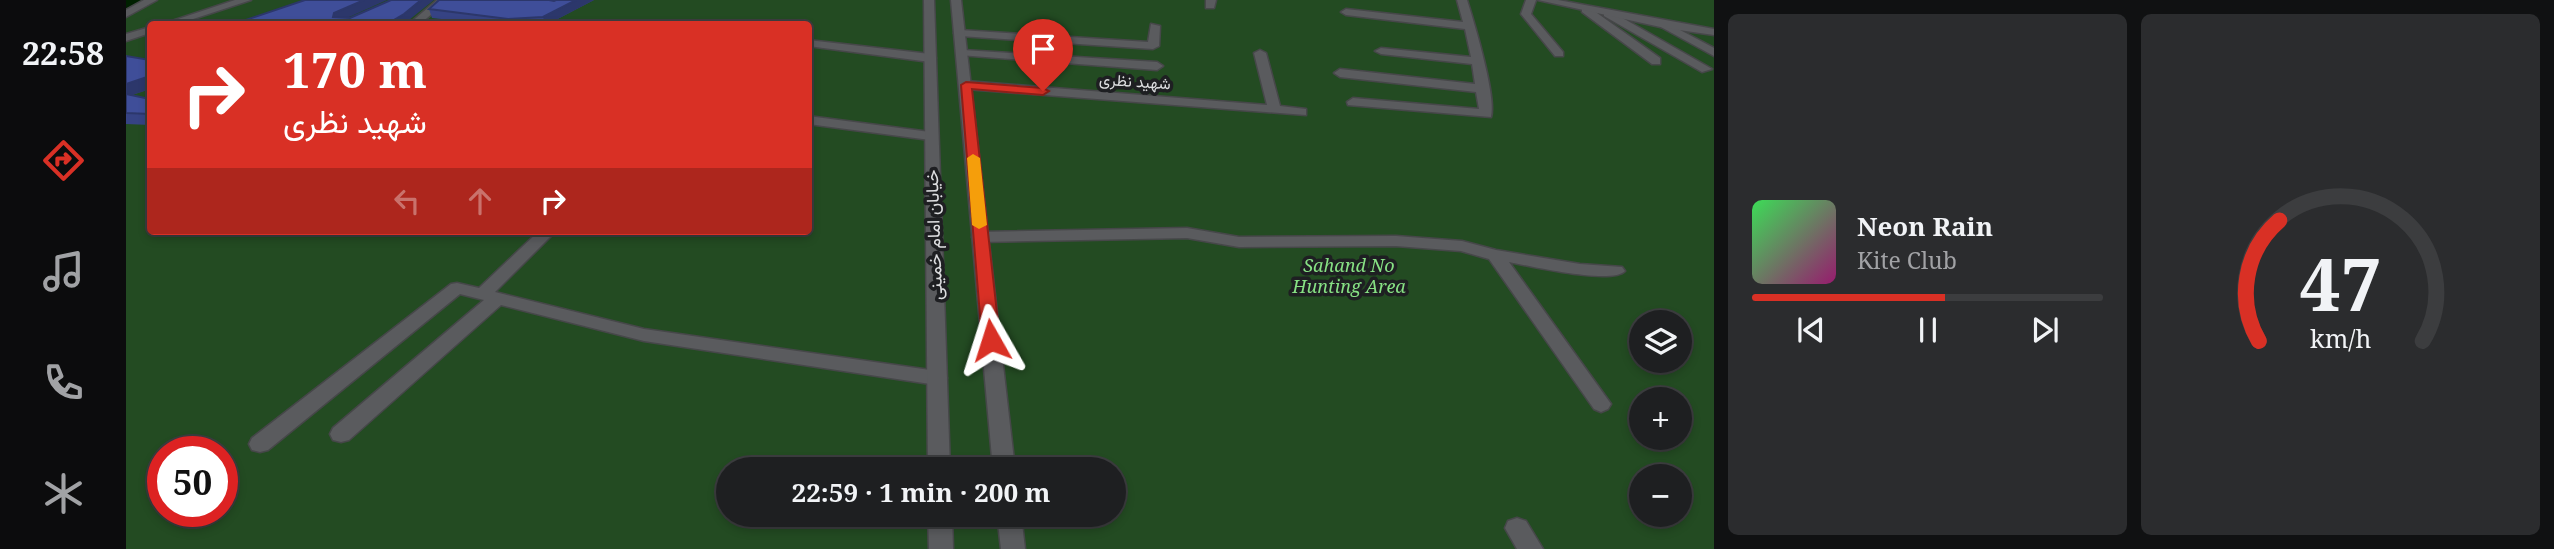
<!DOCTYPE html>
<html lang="en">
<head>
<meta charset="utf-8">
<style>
  :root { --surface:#1e1f21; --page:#2b2c2e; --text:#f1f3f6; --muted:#a1a2a5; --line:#3c3d3f; --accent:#d93025 }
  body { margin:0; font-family:"Noto Serif",Vazirmatn,serif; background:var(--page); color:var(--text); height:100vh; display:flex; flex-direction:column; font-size:26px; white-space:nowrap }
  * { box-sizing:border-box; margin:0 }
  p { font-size:23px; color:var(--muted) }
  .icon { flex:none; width:38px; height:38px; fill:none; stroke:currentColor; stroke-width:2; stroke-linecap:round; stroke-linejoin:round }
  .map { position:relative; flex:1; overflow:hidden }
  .drawer { display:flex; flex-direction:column; gap:14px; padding:14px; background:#101112; width:840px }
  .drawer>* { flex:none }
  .banner { position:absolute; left:21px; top:21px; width:665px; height:214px; border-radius:7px; box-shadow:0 4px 10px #0003,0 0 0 2px var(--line); background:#d93025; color:#fff; overflow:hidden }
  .tools { position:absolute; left:1503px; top:310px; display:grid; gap:14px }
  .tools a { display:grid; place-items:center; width:63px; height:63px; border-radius:50%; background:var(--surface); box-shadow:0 4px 10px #0003,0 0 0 2px var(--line); font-size:35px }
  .speed { position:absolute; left:21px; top:436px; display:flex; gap:14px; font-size:35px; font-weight:700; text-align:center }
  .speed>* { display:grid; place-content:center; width:91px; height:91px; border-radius:50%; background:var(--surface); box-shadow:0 4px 10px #0003,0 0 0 2px var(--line); line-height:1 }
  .speed .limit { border:10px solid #d22; background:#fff; color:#111 }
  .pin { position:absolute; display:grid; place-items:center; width:60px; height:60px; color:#fff; margin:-72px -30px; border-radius:50% 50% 50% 0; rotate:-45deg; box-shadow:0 0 7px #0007 }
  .pin .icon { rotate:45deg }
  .me { position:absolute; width:77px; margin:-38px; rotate:354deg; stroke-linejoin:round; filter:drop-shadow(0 0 5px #0008) }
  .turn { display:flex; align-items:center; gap:24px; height:147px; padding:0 21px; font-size:32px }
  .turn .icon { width:91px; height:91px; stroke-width:2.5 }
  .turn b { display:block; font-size:49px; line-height:60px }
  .lanes { display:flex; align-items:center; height:66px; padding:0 21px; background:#0003; justify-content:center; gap:35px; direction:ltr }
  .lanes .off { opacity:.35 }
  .drawer .tile { flex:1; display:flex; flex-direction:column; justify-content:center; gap:10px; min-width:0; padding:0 24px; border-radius:10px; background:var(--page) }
  .drawer .dial { align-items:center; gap:0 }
  .dial svg { height:182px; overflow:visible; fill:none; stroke:var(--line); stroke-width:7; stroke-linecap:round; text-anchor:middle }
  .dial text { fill:var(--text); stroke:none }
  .song { display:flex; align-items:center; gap:21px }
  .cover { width:84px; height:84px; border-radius:10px; background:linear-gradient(135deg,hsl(130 70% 55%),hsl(320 70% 35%)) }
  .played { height:7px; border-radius:4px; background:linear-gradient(90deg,var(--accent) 55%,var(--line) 55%) }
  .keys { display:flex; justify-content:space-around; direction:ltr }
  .drawer .tiles { flex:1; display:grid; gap:14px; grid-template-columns:repeat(2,1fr) }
  .trip { position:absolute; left:590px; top:457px; width:410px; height:70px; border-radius:35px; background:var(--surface); box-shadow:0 4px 10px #0003,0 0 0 2px var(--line); font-weight:700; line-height:70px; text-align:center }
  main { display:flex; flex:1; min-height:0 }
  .tabs { display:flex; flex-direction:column; width:126px; justify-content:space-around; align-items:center; background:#0c0c0d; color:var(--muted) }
  .tabs .icon { width:49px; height:49px }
  .tabs .current { color:var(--accent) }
  .tabs b { font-size:32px; color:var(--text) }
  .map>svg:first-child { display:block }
  .green { fill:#234b22; fill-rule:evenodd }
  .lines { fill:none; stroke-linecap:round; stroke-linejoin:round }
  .river { fill:#002000; fill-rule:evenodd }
  .street-casing { stroke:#464749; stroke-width:3 }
  .secondary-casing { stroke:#464749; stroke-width:3 }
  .street { fill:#5a5b5e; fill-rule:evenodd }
  .secondary { fill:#5a5b5e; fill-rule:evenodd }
  .wall { fill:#364384 }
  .shaded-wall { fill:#2c376b }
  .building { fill:#3f4e99; stroke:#2c376b; stroke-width:2 }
  .route { fill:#d93025; stroke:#8d1f18; stroke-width:2 }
  .slow { fill:#f59e0b }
  .labels { text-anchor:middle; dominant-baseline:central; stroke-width:7; stroke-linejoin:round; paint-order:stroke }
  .far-street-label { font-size:16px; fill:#dddee0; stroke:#1e1f22 }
  .street-label { font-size:18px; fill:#dddee0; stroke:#1e1f22 }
  .park-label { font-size:18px; font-style:italic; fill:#87e184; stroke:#1e1f22 }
</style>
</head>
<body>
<main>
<nav class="tabs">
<b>22:58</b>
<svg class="icon current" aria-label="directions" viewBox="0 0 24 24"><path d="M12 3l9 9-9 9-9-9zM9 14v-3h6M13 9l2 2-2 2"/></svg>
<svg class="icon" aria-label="music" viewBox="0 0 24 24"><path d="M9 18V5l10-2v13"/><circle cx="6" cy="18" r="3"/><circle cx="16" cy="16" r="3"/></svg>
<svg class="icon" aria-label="phone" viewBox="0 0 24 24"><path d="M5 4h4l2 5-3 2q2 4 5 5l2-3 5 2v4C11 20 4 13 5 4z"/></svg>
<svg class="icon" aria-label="climate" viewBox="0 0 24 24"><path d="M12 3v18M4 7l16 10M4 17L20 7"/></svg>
</nav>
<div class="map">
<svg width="1588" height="549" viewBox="0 0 1588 549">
  <rect width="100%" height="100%" fill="#28292c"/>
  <path class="green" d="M0 0H1588V549H0ZM24 24H682V231H24ZM1516 322H1554V360H1516ZM1516 399H1554V438H1516ZM37 452H96V511H37ZM602 469H987V514H602ZM1516 476H1554V514H1516Z"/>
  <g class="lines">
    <polygon class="river" points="0,0 27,0 24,5 0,16"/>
    <g class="street-casing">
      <g id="street">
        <polygon points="18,0 31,0 0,17 0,10"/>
        <polygon points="109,0 125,0 52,24 37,24"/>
        <polygon points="311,0 322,0 294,24 283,24"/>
        <polygon points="1080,0 1090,0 1088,8 1080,8"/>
        <path d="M1331 0H1341C1348 22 1371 98 1365 117L1222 105 1221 102 1227 98 1353 109 1350 92 1214 77 1208 73 1214 69 1349 84 1346 64 1255 54 1249 51 1255 48 1345 57 1339 29 1220 15 1215 12 1220 9 1337 22Z"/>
        <polygon points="1400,0 1410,0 1405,14 1437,52 1437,56 1429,56 1395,14"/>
        <polygon points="1456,8 1464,8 1534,58 1534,64 1526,64 1456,12"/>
        <polygon points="1478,12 1486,12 1586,69 1576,72 1478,16"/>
        <polygon points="1539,22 1588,48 1588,56 1535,27 1534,25"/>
        <polygon points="1025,24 1034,26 1033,46 1027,49 834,36 828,33 834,30 1022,42"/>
        <polygon points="24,27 24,33 0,41 0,34"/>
        <polygon points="682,40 804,54 810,58 804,62 682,46"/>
        <polygon points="837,50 1031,62 1037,66 1031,70 833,55 831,53"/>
        <polygon points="1134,50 1140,53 1154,106 1180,109 1180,115 840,89 834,85 840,81 1141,105 1128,53"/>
        <polygon points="682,116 804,132 811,136 804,140 682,124"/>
        <path d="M1061 228 1113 237 1270 236 1336 241 1370 250 1454 264 1496 267 1499 271C1486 285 1404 266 1383 262L1485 404 1482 409 1475 412 1468 409 1363 259 1335 251 1270 246 1113 247 1061 238 854 242 846 237 854 232Z"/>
        <polygon points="413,231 430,231 369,292 518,329 811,371 818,373 821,378 818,383 811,385 518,341 375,305 223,440 215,442 207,440 204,434 207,428 358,300 334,294 142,450 134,452 126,450 123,444 126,438 325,284 331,283 353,288"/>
        <polygon points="1391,518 1400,521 1417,549 1391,549 1379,528 1382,521"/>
      </g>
    </g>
    <g class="secondary-casing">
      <g id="secondary">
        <polygon points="798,0 808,0 824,469 802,469"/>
        <polygon points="825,0 835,0 889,469 867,469"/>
        <polygon points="1412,0 1432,0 1588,29 1588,35 1539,28"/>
        <polygon points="802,514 826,514 827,549 803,549"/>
        <polygon points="871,514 895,514 899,549 875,549"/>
      </g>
    </g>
    <use href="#street" class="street"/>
    <use href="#secondary" class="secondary"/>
  </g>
  <g class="wall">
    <polygon points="468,0 422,24 361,24 306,18 303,9 428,1"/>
    <polygon points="0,56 24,89 6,95 24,99 24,125 0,124"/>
  </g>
  <g class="shaded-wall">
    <polygon points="238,0 261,0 212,22 207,17 208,13"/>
    <polygon points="295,0 308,0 278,24 261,24"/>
    <polygon points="450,0 468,0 422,24 419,24 417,17"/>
    <polygon points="24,76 24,89 0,97 0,84"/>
  </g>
  <g class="building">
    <polygon points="179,0 238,0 208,13 207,17 224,18 265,0 295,0 278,14 261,24 108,24"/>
    <polygon points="313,0 423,0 428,1 430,0 450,0 417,17 382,19 303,9"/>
    <polygon points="0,56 24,60 24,76 0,84"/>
    <polygon points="0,94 24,99 24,114 0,113"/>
  </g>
  <polygon class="route" points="840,82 917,88 923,91 917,95 846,89 874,340 865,346 856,340 835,85"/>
  <polygon class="slow" points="847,154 854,158 861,225 853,229 846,225 841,158"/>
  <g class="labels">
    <g class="far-street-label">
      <text transform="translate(1009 81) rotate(4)">شهید نظری</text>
    </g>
    <g class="street-label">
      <text transform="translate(807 235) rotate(-92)">خیابان امام خمینی</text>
    </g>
    <g class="park-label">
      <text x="1223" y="265">Sahand No<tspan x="1223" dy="21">Hunting Area</tspan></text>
    </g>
  </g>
</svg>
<div class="tools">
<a><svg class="icon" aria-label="layers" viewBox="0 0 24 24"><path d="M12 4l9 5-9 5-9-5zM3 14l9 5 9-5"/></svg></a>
<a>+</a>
<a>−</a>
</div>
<div class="speed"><div class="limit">50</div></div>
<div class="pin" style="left:917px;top:91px;background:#d93025"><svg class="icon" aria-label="arrive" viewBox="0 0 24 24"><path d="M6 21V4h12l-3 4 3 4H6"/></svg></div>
<svg class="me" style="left:865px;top:340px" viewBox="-20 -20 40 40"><path d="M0-17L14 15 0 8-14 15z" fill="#d93025" stroke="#fff" stroke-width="4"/></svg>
<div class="trip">22:59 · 1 min · 200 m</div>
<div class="banner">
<div class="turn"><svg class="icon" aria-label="right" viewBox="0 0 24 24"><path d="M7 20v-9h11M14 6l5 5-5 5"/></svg><div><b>170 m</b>شهید نظری</div></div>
<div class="lanes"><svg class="icon off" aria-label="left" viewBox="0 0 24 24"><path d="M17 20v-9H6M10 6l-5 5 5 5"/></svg><svg class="icon off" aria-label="ahead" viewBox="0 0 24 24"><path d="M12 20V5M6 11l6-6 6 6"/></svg><svg class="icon" aria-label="right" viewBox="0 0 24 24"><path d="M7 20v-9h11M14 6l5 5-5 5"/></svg></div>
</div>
</div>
<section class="drawer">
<div class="tiles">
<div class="tile">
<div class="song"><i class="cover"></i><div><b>Neon Rain</b><p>Kite Club</p></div></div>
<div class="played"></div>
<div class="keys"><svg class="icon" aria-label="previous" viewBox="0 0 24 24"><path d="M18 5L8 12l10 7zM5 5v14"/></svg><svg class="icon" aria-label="pause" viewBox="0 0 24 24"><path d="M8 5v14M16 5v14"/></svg><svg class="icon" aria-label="next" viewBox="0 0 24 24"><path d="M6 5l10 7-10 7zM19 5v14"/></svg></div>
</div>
<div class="tile dial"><svg viewBox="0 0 100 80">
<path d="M14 69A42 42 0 1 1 86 69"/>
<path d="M14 69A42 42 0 0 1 23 16" stroke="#d93025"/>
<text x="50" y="56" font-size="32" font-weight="700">47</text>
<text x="50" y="72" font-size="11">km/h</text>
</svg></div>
</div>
</section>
</main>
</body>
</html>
